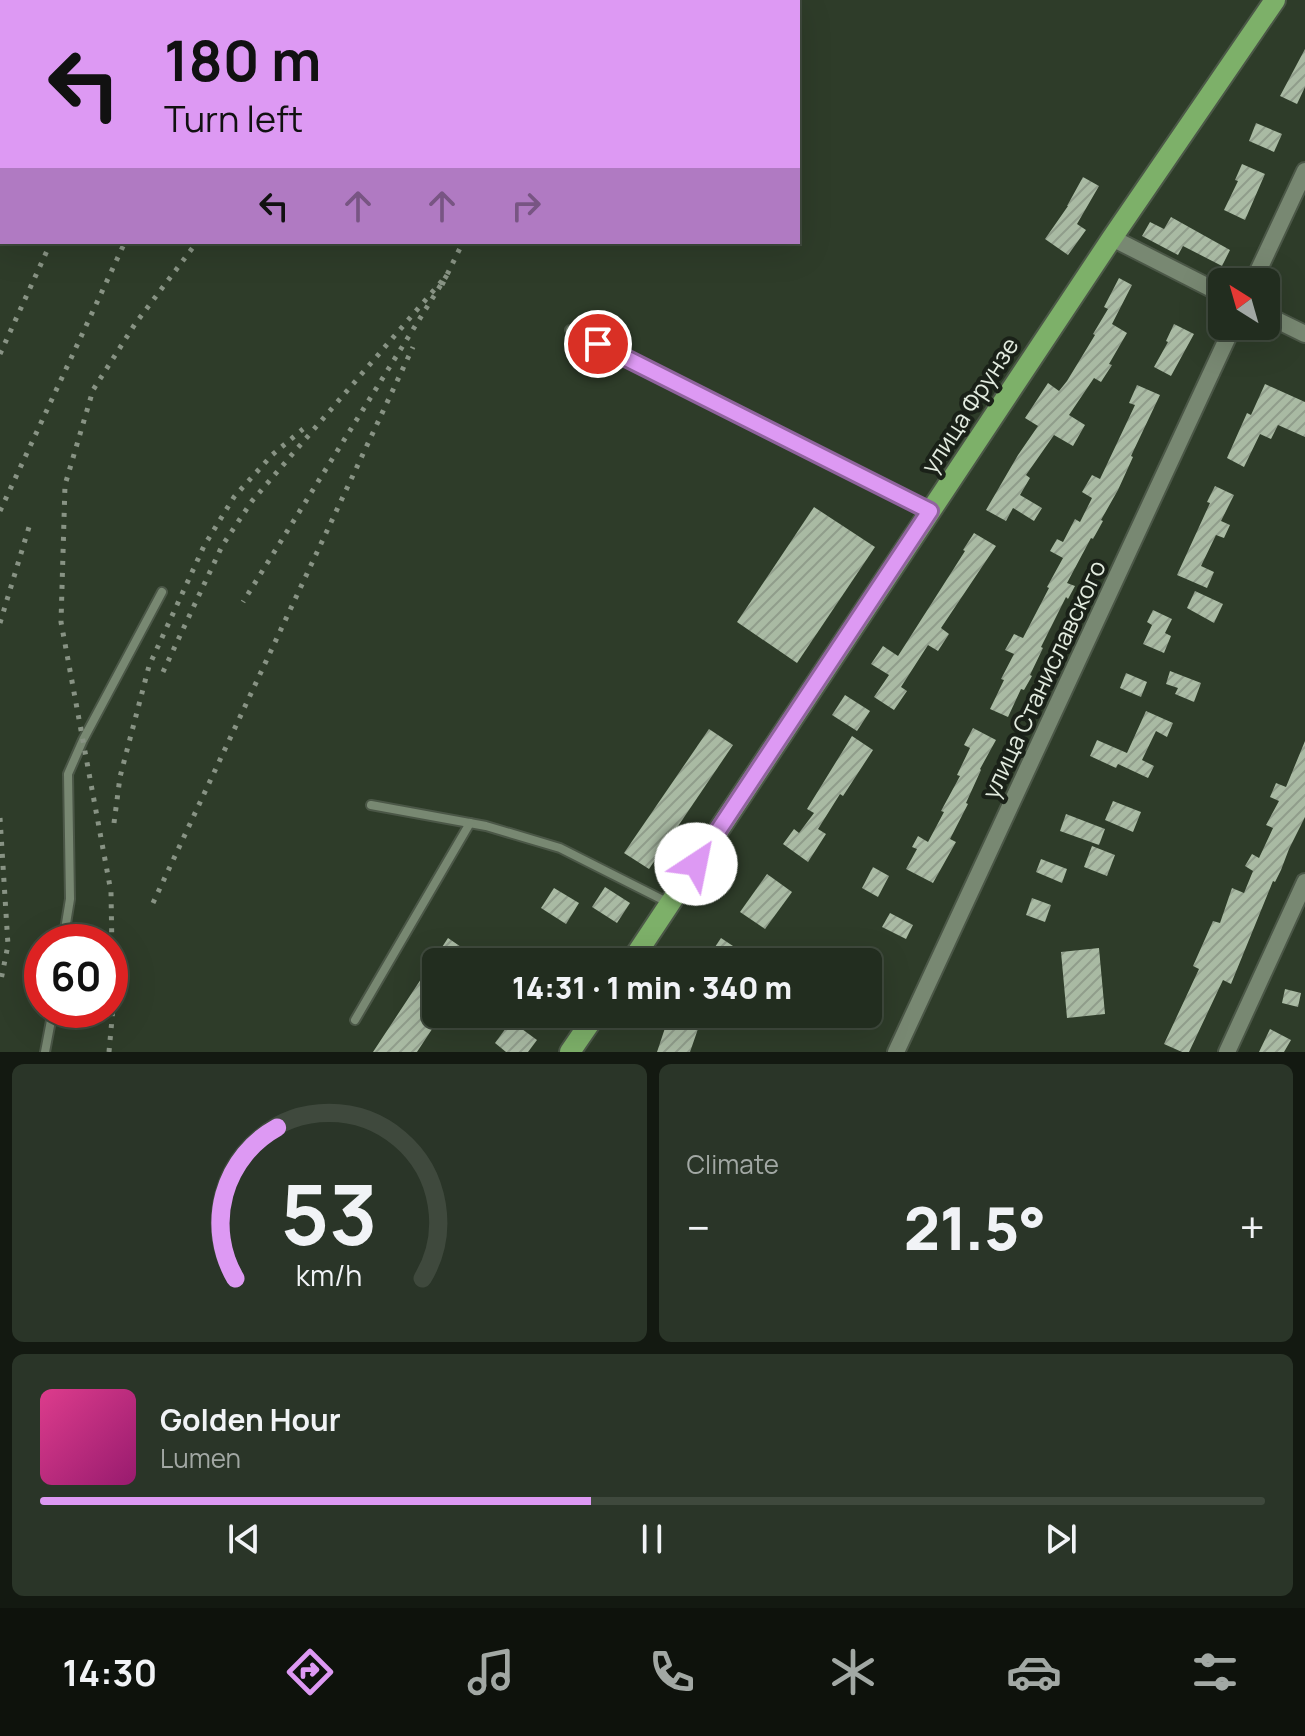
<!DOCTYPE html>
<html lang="en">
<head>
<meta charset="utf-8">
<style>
  :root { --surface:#222d1f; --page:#2a3528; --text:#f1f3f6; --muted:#a2a8a4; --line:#3f493d; --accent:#dd99f3 }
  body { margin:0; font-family:Manrope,sans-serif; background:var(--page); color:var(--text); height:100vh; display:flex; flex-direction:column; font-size:30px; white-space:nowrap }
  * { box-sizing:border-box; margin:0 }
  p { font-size:26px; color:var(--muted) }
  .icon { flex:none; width:44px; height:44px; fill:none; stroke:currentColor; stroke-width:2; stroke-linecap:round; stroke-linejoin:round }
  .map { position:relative; height:1052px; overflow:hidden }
  .sheet { display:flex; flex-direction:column; gap:12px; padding:12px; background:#131911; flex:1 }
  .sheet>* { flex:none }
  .guide { position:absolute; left:0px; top:0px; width:800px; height:244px; box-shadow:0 8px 32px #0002,0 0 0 2px var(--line); background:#dd99f3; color:#111; overflow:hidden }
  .needle { width:52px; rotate:323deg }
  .fabs { position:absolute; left:1208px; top:268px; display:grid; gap:16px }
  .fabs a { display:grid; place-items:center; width:72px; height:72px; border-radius:12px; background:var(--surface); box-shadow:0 8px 32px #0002,0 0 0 2px var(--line); font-size:40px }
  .speed { position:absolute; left:24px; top:924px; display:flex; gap:16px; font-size:40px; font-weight:700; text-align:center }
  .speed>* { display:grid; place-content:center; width:104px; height:104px; border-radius:50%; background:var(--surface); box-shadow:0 8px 32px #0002,0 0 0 2px var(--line); line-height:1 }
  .speed .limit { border:12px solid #d22; background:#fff; color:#111 }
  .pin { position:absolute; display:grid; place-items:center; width:68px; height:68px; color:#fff; margin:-34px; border:4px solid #fff; border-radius:50%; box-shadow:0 2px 8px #0007 }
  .me { position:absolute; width:88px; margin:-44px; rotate:34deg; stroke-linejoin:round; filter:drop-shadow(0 0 6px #0008) }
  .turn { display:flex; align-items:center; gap:28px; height:168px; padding:0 32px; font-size:36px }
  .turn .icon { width:104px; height:104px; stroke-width:2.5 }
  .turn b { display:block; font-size:56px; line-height:68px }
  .lanes { display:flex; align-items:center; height:76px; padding:0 32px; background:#0003; justify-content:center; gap:40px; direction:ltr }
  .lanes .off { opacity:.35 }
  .big { font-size:60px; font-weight:800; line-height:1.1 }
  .sheet .widget { flex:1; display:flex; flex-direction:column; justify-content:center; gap:12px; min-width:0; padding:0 28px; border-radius:12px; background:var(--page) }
  .sheet .dial { align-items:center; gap:0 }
  .dial svg { height:208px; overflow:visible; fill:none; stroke:var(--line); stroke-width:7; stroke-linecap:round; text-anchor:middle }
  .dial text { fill:var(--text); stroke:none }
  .song { display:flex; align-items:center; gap:24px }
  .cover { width:96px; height:96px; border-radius:12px; background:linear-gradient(135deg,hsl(330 70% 55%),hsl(320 70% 35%)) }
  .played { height:8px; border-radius:4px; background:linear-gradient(90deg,var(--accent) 45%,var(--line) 45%) }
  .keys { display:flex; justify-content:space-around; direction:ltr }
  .heat { display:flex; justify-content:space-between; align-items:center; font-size:44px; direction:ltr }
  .sheet .tiles { flex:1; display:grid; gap:12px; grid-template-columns:1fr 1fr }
  .widget:last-child { grid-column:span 2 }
  .trip { position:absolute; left:422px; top:948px; width:460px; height:80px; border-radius:12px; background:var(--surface); box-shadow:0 8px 32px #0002,0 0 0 2px var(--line); font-weight:800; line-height:80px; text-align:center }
  .menu { display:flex; height:128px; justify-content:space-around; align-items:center; background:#0e120c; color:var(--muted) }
  .menu .icon { width:56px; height:56px }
  .menu .on { color:var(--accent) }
  .menu b { font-size:36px; color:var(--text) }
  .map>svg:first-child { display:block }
  .building { fill:url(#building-hatch) }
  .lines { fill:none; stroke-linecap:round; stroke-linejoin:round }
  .lane-casing { stroke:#4b5747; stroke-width:12 }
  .street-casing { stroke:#4b5747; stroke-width:20 }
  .primary-casing { stroke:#4b5747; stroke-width:24 }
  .lane { stroke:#788872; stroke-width:8 }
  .street { stroke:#788872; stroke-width:16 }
  .primary { stroke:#7db069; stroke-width:20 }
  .rail { stroke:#889384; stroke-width:5; stroke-dasharray:4 8; stroke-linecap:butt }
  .route-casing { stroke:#90639e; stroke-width:20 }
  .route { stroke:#dd99f3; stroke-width:14 }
  .labels { text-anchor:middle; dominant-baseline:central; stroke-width:8; stroke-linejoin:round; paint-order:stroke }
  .street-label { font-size:24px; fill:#e2ebdf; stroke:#1a2118 }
</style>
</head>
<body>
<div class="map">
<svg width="1305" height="1052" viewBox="0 0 1305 1052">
  <defs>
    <pattern id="building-hatch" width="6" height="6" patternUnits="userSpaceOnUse" patternTransform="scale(2)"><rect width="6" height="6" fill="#a9baa3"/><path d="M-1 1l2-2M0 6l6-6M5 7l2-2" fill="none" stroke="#909d8b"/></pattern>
  </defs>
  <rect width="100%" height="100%" fill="#2e3c29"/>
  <g class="building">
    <polygon points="1305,49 1305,87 1297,104 1280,96"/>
    <polygon points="1256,123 1282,134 1274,152 1249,141"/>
    <polygon points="1242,164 1265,174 1245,220 1224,210 1238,181 1235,180"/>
    <polygon points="1083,177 1099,186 1077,224 1086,230 1068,255 1045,239 1068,206 1067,206"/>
    <polygon points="1171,217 1230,250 1222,266 1183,246 1178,255 1142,236 1150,222 1164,229"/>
    <polygon points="1119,278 1132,285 1112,324 1127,333 1109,364 1112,365 1101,382 1094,378 1069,415 1085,425 1073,446 1054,435 1026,475 1030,478 1020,495 1042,508 1034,521 1013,508 1006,521 986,510 1018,455 1038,426 1025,418 1048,383 1059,391 1067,381 1095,335 1093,334 1108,309 1104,307"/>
    <polygon points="1174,324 1194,334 1171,376 1154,367 1168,342 1166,341"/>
    <polygon points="1265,384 1305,402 1305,437 1278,425 1271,439 1260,434 1244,467 1227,458 1247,413 1251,415"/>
    <polygon points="1137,385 1160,395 1131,456 1133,457 1118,490 1101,520 1103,521 1093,539 1091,538 1067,583 1075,586 1068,599 1066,597 1041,647 1043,648 1030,675 1032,676 1024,690 1021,689 1008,717 990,709 1004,680 1001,679 1014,654 1005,650 1014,634 1023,638 1049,588 1047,587 1063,558 1050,551 1057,539 1063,542 1075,519 1080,522 1092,498 1082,492 1092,475 1100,479 1135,405 1129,403"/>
    <polygon points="1215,486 1234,495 1221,521 1230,525 1224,538 1216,535 1201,566 1214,572 1207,588 1177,575 1210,503 1207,502"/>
    <polygon points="814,507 875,547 797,663 737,622"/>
    <polygon points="974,533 996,546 941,628 949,634 938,651 928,645 901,687 907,691 894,710 874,697 889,675 871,664 883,646 898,656 965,551 963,550"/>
    <polygon points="1195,591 1223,604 1214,623 1187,608"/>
    <polygon points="1153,610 1172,619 1165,633 1171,636 1164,653 1143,644 1152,625 1147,622"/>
    <polygon points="1170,671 1201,683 1194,702 1175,694 1178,688 1166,684"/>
    <polygon points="1126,673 1147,682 1141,697 1120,688"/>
    <polygon points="845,695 870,711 857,731 832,715"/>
    <polygon points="1146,711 1173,723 1167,737 1156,731 1142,760 1154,766 1148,778 1118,764 1116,768 1090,756 1097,740 1127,753"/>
    <polygon points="973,728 996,740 980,769 981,770 966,803 968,804 950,839 956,842 933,883 906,869 917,849 912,847 918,836 928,842 944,812 941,811 960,776 957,775 970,748 964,745"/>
    <polygon points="709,729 733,745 649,869 624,853"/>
    <polygon points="852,736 873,750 843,796 840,794 818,829 826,834 808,862 783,844 794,829 799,833 814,813 807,809"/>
    <polygon points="1305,741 1305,817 1289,849 1281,870 1275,882 1273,881 1231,984 1223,980 1189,1052 1182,1052 1164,1044 1199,969 1193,966 1213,921 1220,923 1232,888 1244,893 1253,871 1245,866 1252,854 1259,858 1273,828 1266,825 1279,801 1270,797 1276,783 1286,787"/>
    <polygon points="1113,801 1141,812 1133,832 1105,820"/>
    <polygon points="1066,814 1105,829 1099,845 1060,831"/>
    <polygon points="1092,846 1115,855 1107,876 1084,867"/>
    <polygon points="1041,859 1067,869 1062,883 1036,872"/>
    <polygon points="873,867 889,876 878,897 862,888"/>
    <polygon points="767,874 792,892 765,929 740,912"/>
    <polygon points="605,887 630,903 617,923 592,907"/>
    <polygon points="554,888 579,903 566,924 541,908"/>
    <polygon points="1032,898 1051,905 1045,922 1026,915"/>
    <polygon points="890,913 913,925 906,939 882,927"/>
    <polygon points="448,938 483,962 436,962 436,1014 442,1014 417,1052 373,1052"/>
    <polygon points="721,938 757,962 705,962"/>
    <polygon points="1099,948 1105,1014 1067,1018 1061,952"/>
    <polygon points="1285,989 1301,993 1298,1007 1282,1003"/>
    <polygon points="678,1014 686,1014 694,1017 692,1024 699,1026 690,1052 657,1052 669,1016 676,1018"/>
    <polygon points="511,1021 537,1040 528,1052 506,1052 495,1043"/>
    <polygon points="1270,1029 1291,1040 1284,1052 1259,1052"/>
  </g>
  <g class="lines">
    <g class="lane-casing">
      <g id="lane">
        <polyline points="88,2 89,0"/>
        <polyline points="0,180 2,176"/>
        <polyline points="570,330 929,511"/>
        <polyline points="371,805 486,826 560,848 669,903"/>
        <polyline points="63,942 70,899 68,774 83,740 162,592"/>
        <polyline points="355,1020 470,823"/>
        <polyline points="45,1052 53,1010"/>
      </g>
    </g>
    <g class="street-casing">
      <g id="street">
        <polyline points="1112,238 1222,294"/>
        <polyline points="1253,282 1305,171"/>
        <polyline points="1266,315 1305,334"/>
        <polyline points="896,1052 1233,326"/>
        <polyline points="1227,1052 1305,882"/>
      </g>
    </g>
    <g class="primary-casing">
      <g id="primary">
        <polyline points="631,962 1112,238 1275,0"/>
        <polyline points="570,1052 596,1014"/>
      </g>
    </g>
    <use href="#lane" class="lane"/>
    <use href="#street" class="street"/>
    <use href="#primary" class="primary"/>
    <g class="rail">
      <polyline points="124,2 125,0"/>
      <polyline points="161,2 162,0"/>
      <polyline points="236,2 237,0"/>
      <polyline points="363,2 364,0"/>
      <polyline points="378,2 379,0"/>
      <polyline points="402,2 404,0"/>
      <polyline points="417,2 418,0"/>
      <polyline points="575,2 576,0"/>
      <polyline points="442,285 463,242"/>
      <polyline points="0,354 51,242"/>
      <polyline points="0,511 125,242"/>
      <polyline points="0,623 29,527"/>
      <polyline points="163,672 222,546 252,501 447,275 243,602"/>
      <polyline points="0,818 8,945 0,985"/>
      <polyline points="114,823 120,777 149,666 204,546 234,497 272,455 303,429"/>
      <polyline points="153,903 413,347"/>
      <polyline points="109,1052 113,1008 111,892 61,622 65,485 93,390 135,324 197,242"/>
    </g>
  </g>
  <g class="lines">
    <g class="route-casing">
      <polyline id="route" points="598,344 930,511 696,864"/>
    </g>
    <use href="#route" class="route"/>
  </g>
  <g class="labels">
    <g class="street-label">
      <text transform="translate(969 405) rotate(-57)">улица Фрунзе</text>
      <text transform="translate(1043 679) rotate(-65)">улица Станиславского</text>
    </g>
  </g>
</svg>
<div class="fabs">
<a><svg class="needle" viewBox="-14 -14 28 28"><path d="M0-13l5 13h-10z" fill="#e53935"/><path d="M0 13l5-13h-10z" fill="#a2a8a4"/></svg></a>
</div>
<div class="speed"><div class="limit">60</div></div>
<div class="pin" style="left:598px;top:344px;background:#d93025"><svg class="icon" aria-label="arrive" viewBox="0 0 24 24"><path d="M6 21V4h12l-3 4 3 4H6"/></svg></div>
<svg class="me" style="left:696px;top:864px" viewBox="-20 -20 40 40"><circle r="19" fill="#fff"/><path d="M0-13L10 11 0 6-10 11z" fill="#dd99f3"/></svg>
<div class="trip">14:31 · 1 min · 340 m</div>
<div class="guide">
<div class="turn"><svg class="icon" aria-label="left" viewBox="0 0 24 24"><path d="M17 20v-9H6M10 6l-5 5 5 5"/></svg><div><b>180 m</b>Turn left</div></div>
<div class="lanes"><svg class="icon" aria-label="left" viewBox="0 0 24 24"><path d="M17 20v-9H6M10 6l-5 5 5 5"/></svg><svg class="icon off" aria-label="ahead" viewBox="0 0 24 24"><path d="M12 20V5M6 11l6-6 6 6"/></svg><svg class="icon off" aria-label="ahead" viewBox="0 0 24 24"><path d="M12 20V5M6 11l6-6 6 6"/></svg><svg class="icon off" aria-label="right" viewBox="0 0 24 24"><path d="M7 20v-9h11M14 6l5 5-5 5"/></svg></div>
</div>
</div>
<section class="sheet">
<div class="tiles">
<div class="widget dial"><svg viewBox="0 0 100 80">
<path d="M14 69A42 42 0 1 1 86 69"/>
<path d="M14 69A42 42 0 0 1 30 11" stroke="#dd99f3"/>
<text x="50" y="56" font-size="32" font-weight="700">53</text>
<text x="50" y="72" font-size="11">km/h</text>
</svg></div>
<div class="widget"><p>Climate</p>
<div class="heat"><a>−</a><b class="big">21.5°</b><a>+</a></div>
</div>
<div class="widget">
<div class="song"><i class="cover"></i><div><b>Golden Hour</b><p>Lumen</p></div></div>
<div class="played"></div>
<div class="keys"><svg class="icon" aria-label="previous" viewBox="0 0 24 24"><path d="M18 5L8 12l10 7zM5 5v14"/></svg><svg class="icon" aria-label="pause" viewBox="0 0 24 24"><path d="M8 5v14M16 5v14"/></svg><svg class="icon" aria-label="next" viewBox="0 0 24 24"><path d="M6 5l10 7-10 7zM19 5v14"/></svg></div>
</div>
</div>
</section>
<nav class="menu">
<b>14:30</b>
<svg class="icon on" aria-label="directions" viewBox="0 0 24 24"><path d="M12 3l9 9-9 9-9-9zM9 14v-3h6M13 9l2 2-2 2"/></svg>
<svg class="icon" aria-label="music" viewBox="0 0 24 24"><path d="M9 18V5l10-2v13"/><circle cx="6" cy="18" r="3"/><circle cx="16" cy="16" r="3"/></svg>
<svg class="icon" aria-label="phone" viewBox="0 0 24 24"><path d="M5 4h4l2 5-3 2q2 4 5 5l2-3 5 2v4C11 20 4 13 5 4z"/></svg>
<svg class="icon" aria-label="climate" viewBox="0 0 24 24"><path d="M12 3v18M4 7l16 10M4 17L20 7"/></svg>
<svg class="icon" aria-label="car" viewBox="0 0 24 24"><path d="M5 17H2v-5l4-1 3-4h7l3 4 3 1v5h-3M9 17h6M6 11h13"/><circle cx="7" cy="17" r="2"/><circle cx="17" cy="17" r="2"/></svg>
<svg class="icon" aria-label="filters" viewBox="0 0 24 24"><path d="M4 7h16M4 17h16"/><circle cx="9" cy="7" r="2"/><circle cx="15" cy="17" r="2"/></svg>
</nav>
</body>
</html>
